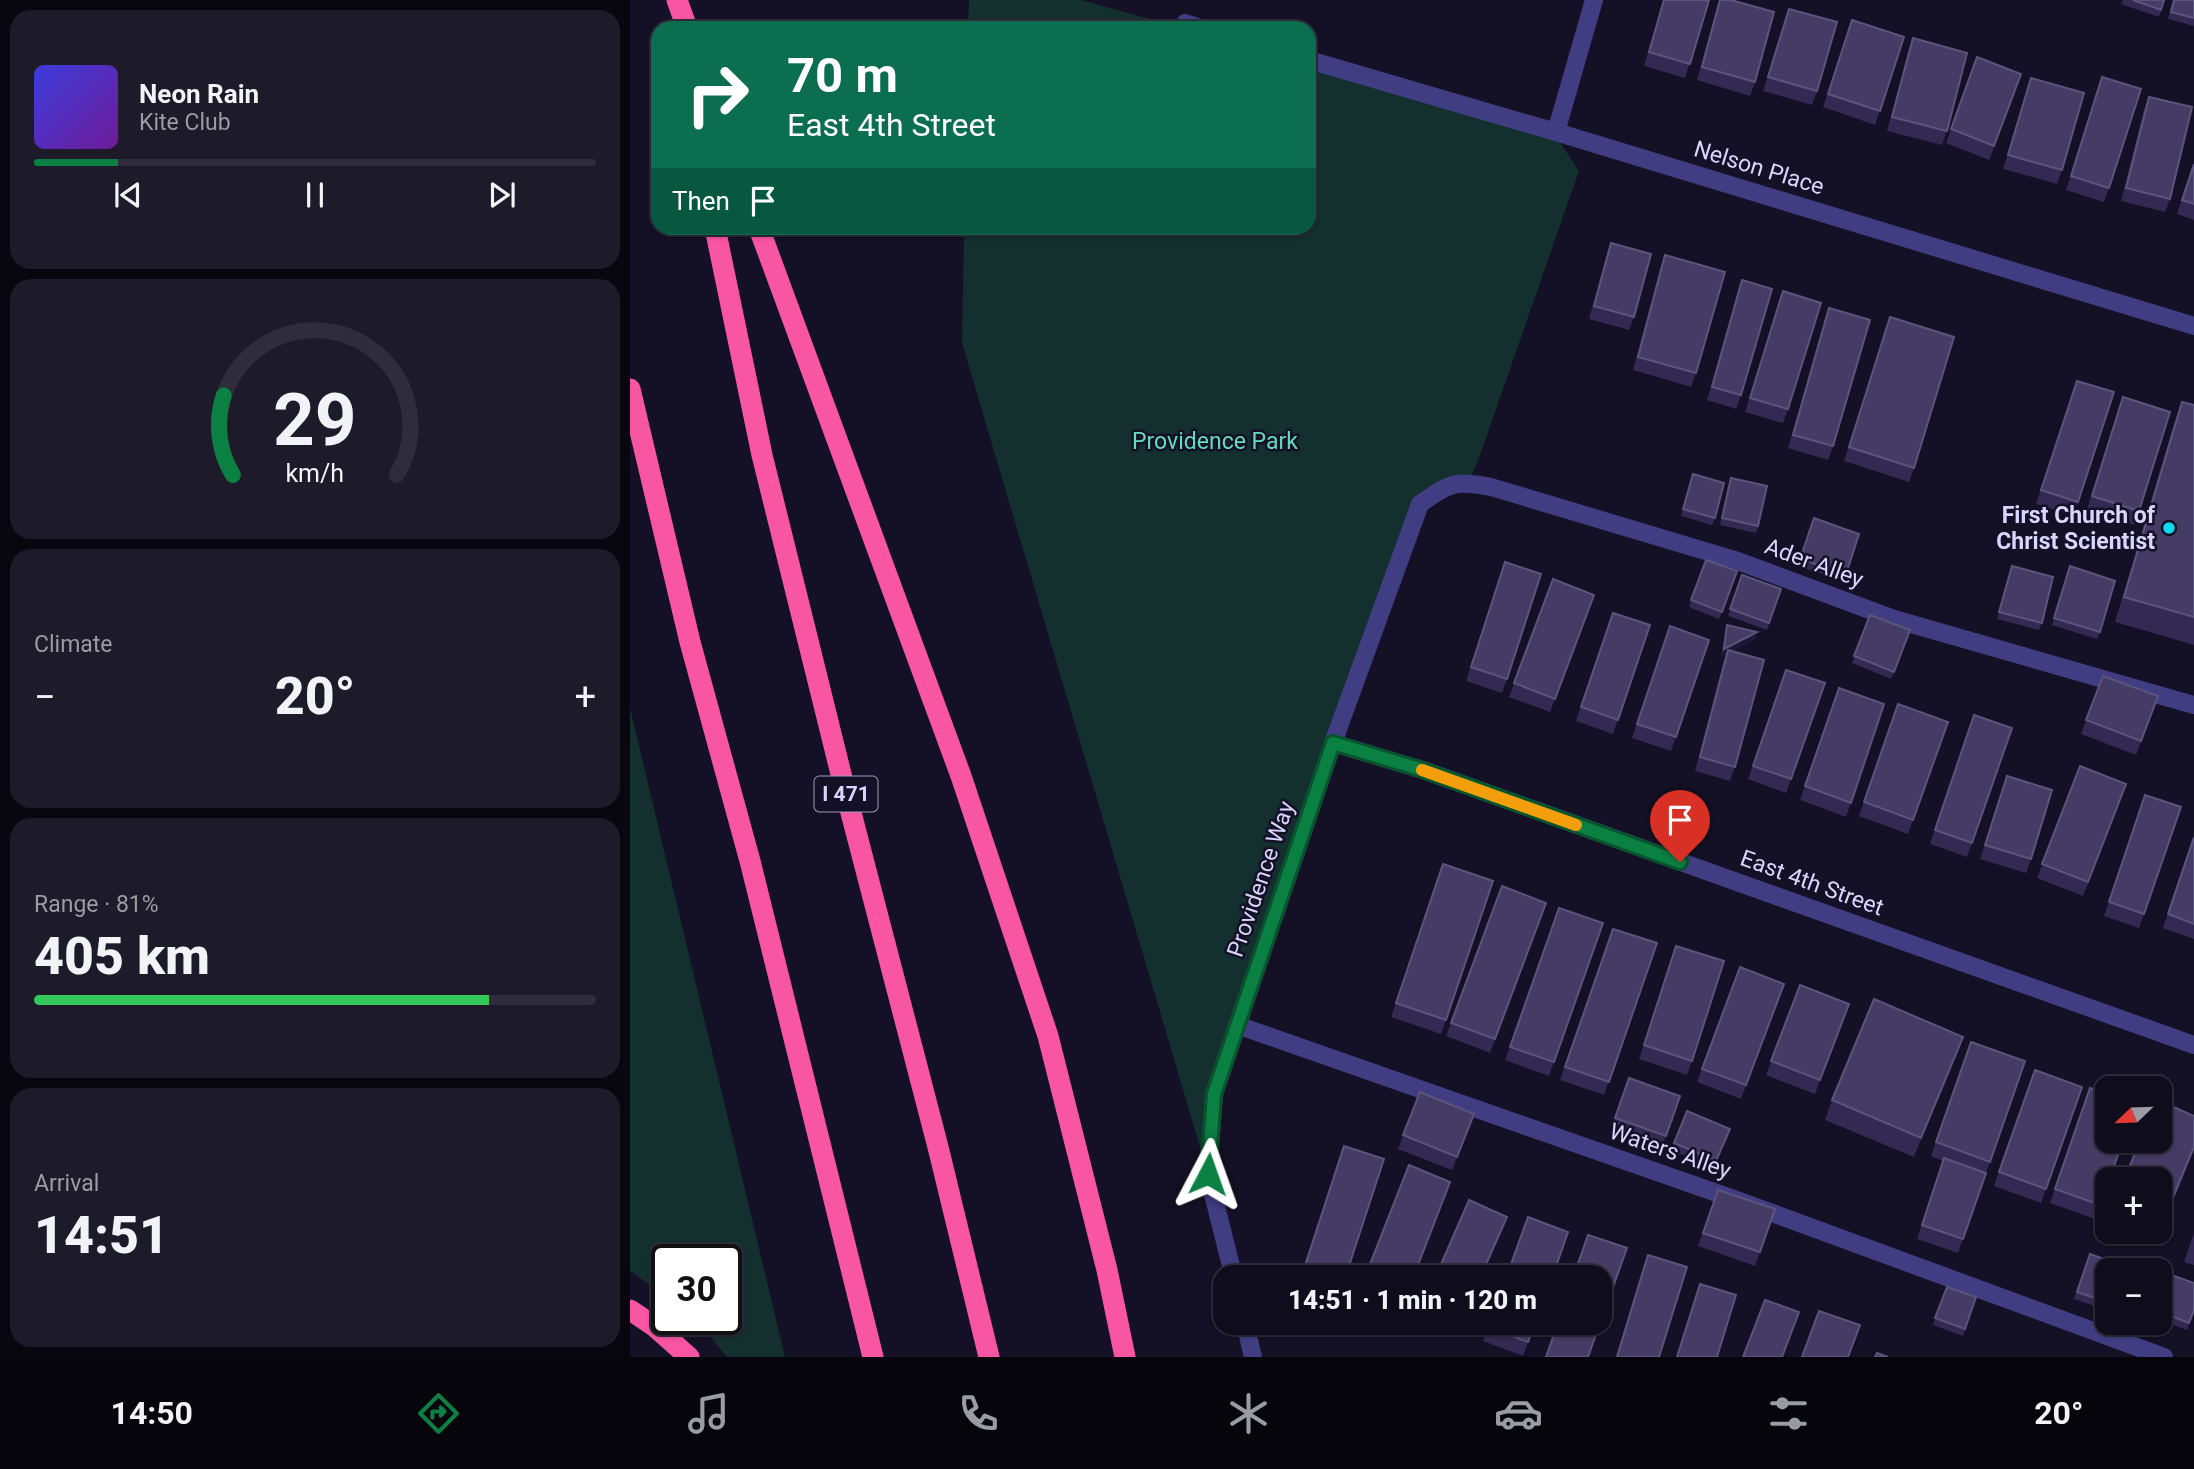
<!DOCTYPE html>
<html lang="en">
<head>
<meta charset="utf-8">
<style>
  :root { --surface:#0f0c1c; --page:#1d1a29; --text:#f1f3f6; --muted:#9b9ba3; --line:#2f2c3b; --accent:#0b8043 }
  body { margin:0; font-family:Roboto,sans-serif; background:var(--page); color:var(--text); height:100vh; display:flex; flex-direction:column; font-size:26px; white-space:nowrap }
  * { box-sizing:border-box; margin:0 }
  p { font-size:23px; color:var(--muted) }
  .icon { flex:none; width:38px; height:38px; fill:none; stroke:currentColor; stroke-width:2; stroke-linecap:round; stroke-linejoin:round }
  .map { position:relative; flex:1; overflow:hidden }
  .drawer { display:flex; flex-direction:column; gap:10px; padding:10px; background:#08070f; width:630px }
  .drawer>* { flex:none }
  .banner { position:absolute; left:21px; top:21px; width:665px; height:214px; border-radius:21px; box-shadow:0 2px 5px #0004,0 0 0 2px var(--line); background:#0b6e4f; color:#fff; overflow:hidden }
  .needle { width:46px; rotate:247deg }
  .tools { position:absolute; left:1465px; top:1076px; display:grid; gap:14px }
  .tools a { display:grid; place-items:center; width:77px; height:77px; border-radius:14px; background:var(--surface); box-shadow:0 2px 5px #0004,0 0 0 2px var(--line); font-size:35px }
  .speed { position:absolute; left:21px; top:1244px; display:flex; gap:14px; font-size:35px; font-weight:700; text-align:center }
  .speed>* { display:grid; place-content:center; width:91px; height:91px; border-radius:50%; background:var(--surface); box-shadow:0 2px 5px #0004,0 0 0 2px var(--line); line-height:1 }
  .speed .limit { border:4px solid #111; border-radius:10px; background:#fff; color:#111 }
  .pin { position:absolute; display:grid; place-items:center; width:60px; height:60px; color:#fff; margin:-72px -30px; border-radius:50% 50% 50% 0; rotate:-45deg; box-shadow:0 0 7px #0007 }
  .pin .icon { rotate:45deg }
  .me { position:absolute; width:77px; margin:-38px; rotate:4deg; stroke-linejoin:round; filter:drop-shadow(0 0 5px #0008) }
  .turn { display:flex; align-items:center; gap:24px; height:147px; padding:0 21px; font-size:32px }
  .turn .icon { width:91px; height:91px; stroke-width:2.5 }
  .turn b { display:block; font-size:49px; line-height:60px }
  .then { display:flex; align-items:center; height:66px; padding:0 21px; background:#0003; gap:14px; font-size:26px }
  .big { font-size:52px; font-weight:800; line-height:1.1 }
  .drawer .tile { flex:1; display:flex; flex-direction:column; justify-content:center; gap:10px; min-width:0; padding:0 24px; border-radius:21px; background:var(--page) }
  .drawer .dial { align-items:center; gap:0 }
  .dial svg { height:182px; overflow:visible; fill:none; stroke:var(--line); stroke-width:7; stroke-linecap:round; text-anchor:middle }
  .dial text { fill:var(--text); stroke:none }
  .song { display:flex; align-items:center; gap:21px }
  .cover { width:84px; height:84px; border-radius:10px; background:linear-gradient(135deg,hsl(240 70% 55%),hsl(280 70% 35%)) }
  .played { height:7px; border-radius:4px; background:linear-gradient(90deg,var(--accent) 15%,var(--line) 15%) }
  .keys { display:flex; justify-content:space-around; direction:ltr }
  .heat { display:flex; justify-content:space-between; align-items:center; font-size:38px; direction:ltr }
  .charge { height:10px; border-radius:5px; background:linear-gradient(90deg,#34c759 81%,var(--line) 0) }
  .trip { position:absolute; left:583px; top:1265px; width:399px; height:70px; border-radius:21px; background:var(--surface); box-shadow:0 2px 5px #0004,0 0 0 2px var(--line); font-weight:800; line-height:70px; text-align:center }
  .tab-bar { display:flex; height:112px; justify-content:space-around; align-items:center; background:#06050b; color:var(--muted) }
  .tab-bar .icon { width:49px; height:49px }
  .tab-bar .selected { color:var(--accent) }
  .tab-bar b { font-size:32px; color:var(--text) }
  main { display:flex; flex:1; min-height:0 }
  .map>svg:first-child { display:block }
  .green { fill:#132f2e }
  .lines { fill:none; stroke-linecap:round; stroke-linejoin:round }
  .service { stroke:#403d82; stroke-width:18 }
  .minor { stroke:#403d82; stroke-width:18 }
  .motorway { stroke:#f855a2; stroke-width:21 }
  .wall { fill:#322a52 }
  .shaded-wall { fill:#1e1838 }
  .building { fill:#443c64; stroke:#5b547c; stroke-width:2 }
  .route-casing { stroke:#07532c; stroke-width:18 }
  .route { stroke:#0b8043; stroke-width:12 }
  .slow { stroke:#f59e0b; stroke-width:12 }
  .poi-dot { fill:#0adbf5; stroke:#141025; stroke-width:2.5 }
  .labels { text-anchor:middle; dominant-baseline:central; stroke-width:5; stroke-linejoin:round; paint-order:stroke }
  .shield { fill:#141025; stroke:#9f9abc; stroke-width:2 }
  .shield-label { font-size:21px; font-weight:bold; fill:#dad5fd }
  .street-label { font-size:23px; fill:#dad5fd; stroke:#141025 }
  .park-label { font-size:23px; fill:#64dbbe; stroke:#141025 }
  .poi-label { font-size:23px; font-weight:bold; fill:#dad5fd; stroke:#141025; text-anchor:end }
</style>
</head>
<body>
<main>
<section class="drawer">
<div class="tile">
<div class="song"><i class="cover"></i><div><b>Neon Rain</b><p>Kite Club</p></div></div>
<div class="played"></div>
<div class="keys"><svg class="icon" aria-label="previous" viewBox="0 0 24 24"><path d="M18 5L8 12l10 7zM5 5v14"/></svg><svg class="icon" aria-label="pause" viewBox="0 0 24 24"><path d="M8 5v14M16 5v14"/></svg><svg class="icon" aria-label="next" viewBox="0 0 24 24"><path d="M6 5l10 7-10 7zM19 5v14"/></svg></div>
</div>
<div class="tile dial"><svg viewBox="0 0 100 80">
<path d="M14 69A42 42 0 1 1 86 69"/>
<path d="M14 69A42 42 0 0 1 10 34" stroke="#0b8043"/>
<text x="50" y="56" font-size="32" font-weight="700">29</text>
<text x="50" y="72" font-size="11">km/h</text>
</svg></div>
<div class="tile"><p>Climate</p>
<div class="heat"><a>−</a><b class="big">20°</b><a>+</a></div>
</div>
<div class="tile"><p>Range · 81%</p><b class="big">405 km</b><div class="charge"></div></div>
<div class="tile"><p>Arrival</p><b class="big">14:51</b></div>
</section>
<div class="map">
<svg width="1564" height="1357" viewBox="0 0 1564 1357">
  <rect width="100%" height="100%" fill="#141025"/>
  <g class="green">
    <polygon points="339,0 451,0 553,28 338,28"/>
    <polygon points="679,63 922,130 949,171 848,461 838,483 790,504 584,1094 578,1174 332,343 334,228 679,228"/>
    <polygon points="0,708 155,1357 97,1357 66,1320 96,1320 96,1260 37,1260 37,1297 0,1271"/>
  </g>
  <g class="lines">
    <g class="service">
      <path d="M790 504C820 483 824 480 861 487L1105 560 1264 619 1564 705"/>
      <polyline points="607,1025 1104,1199 1534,1357"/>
    </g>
    <g class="minor">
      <polyline points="555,23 571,28"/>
      <polyline points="679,60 926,132 1564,326"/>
      <polyline points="926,132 964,0"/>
      <polyline points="703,743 793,770 1564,1045"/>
      <polyline points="604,1278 578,1174 584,1094 703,743 790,504"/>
      <polyline points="615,1323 623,1357"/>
    </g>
    <g class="motorway">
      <polyline points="47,0 57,28"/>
      <polyline points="85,228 132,455 213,782 308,1147 359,1357"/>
      <polyline points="129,228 331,776 418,1036 477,1270 495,1357"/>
      <polyline points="0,389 60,642 120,861 243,1357"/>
      <polyline points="0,1310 24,1326 59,1357"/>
    </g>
  </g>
  <g class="wall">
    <polygon points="1033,0 1079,0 1055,78 1014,66"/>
    <polygon points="1089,0 1125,82 1120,96 1067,80"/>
    <polygon points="1493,0 1534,0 1529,17 1491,4"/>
    <polygon points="1543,0 1564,0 1564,26 1538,19"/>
    <polygon points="1159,9 1187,91 1182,105 1133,91"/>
    <polygon points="1217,34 1274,37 1245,125 1193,107"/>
    <polygon points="1283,38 1317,131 1312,145 1257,131 1278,52"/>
    <polygon points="1347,57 1391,74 1359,160 1316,143"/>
    <polygon points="1472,77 1479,188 1474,202 1436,190"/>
    <polygon points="1401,78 1432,170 1427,184 1373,169"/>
    <polygon points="1519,97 1540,199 1535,212 1491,201 1514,110"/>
    <polygon points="1564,163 1564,220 1547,214"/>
    <polygon points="981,243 1004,317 999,330 959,319 976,257"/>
    <polygon points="1035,255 1066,373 1061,387 1003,370 1030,269"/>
    <polygon points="1112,280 1111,395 1106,409 1077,400 1107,294"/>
    <polygon points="1153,291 1158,409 1153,423 1115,412"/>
    <polygon points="1199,308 1203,446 1198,460 1158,448 1194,322"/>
    <polygon points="1260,317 1284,468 1279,482 1214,461"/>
    <polygon points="1442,394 1448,502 1443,516 1406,504"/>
    <polygon points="1493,397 1509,511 1504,525 1457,509"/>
    <polygon points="1552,402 1564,405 1564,645 1485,622 1543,427"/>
    <polygon points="1063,474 1085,518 1082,525 1051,516"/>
    <polygon points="1101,478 1128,526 1126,533 1090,525 1098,485"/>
    <polygon points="1184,518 1229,534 1214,581 1168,566"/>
    <polygon points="1076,560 1107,571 1089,619 1059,607"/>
    <polygon points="1382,566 1412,623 1409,630 1367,619"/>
    <polygon points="1440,566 1470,632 1467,639 1422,625"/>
    <polygon points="1112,575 1151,589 1137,630 1098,616"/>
    <polygon points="870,576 877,679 872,693 836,681"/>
    <polygon points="923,579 964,595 920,712 879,697"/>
    <polygon points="983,613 1020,625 983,734 946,721"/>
    <polygon points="1240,615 1280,630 1261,679 1222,663"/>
    <polygon points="1097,625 1125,639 1102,651 1105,767 1100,781 1065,771 1093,664 1097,653 1091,657 1095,633"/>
    <polygon points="1035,640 1079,640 1041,751 1002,738"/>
    <polygon points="1156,670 1195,683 1156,793 1118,779"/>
    <polygon points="1473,676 1528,696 1506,755 1451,734"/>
    <polygon points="1209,688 1254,704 1216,817 1170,800"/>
    <polygon points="1268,704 1318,722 1278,834 1229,816"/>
    <polygon points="1344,715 1382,728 1337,857 1300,844"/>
    <polygon points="1450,766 1496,784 1453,896 1407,878"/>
    <polygon points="1377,776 1401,859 1396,873 1350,859"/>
    <polygon points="1515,795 1551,807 1509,928 1474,916"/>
    <polygon points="1564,836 1564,939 1533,928"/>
    <polygon points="813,864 816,1020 811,1034 761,1017"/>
    <polygon points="872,886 916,903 860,1053 816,1036"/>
    <polygon points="929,908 973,923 919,1076 875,1060"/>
    <polygon points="983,929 1027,943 974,1095 930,1080"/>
    <polygon points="1046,946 1062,1061 1057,1075 1009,1059"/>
    <polygon points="1110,967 1154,984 1111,1099 1067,1082"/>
    <polygon points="1170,985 1219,1004 1185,1094 1136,1075"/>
    <polygon points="1333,1037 1284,1157 1195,1120 1202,1100"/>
    <polygon points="1341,1042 1395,1061 1328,1253 1287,1239 1313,1161 1301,1156"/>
    <polygon points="1405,1070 1452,1087 1411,1203 1364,1186"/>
    <polygon points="999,1078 1050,1096 1031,1150 980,1132"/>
    <polygon points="1460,1088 1477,1186 1465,1219 1420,1203"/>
    <polygon points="790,1092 844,1114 822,1170 768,1149"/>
    <polygon points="1097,1136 1083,1168 1041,1150 1044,1143"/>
    <polygon points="709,1159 715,1278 670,1278"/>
    <polygon points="1088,1190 1145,1209 1125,1266 1068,1246"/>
    <polygon points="1500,1232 1529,1232 1525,1243"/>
    <polygon points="1564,1233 1564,1265 1554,1262"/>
    <polygon points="1460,1254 1477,1299 1473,1309 1444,1299"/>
    <polygon points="1018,1255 1029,1357 986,1357 1013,1268"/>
    <polygon points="1530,1280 1564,1310 1557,1330 1530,1320"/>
    <polygon points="1317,1287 1346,1297 1333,1336 1303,1325"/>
    <polygon points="819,1323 831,1323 829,1327"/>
    <polygon points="859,1323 905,1323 893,1356 853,1341"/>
  </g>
  <g class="shaded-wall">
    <polygon points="1127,632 1125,639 1091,657 1094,649"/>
    <polygon points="1333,1037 1326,1056 1284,1157 1291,1138"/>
    <polygon points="877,1217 851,1278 850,1278"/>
  </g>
  <g class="building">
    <polygon points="1034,0 1079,0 1060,64 1019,52"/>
    <polygon points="1090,0 1101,0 1144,12 1125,82 1072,67"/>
    <polygon points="1503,0 1534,0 1531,10"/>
    <polygon points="1544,0 1564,0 1564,18 1541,12"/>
    <polygon points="1159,9 1207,22 1187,91 1138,77"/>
    <polygon points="1222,20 1274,37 1250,111 1198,94"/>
    <polygon points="1283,38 1337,53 1317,131 1262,117"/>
    <polygon points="1347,57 1391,74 1364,146 1321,129"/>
    <polygon points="1472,77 1511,89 1479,188 1441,176"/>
    <polygon points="1401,78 1454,93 1432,170 1378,155"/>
    <polygon points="1519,97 1562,107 1540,199 1496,188"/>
    <polygon points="1564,164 1564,204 1552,200"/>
    <polygon points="981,243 1021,254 1004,317 964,306"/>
    <polygon points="1035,255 1095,272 1066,373 1008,357"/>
    <polygon points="1112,280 1142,289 1111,395 1082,387"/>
    <polygon points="1153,291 1191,303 1158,409 1120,398"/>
    <polygon points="1199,308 1240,320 1203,446 1163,435"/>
    <polygon points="1260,317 1324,337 1284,468 1219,447"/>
    <polygon points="1447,381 1484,392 1448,502 1411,490"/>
    <polygon points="1493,397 1540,412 1509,511 1462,496"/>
    <polygon points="1552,402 1564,405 1564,617 1494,597"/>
    <polygon points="1063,474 1094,483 1085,518 1053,509"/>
    <polygon points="1101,478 1137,486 1128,526 1092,518"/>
    <polygon points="1184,518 1229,534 1216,574 1170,559"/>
    <polygon points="1076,560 1107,571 1092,612 1061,600"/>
    <polygon points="875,562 911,574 877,679 841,667"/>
    <polygon points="1382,566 1423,577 1412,623 1369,612"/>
    <polygon points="1440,566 1485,581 1470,632 1424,618"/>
    <polygon points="1112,575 1151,589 1139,623 1100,609"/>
    <polygon points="923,579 964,595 925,699 884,683"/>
    <polygon points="983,613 1020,625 988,720 951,707"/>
    <polygon points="1240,615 1280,630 1264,672 1224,656"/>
    <polygon points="1097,625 1127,632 1094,649"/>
    <polygon points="1040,626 1079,640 1046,737 1007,724"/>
    <polygon points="1098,650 1134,660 1105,767 1070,757"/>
    <polygon points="1156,670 1195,683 1161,779 1123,766"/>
    <polygon points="1473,676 1528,696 1511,741 1456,720"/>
    <polygon points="1209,688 1254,704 1221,803 1175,786"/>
    <polygon points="1268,704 1318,722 1283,820 1234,802"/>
    <polygon points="1344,715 1382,728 1342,843 1305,830"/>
    <polygon points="1450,766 1496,784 1458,882 1412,864"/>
    <polygon points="1377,776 1422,790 1401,859 1355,845"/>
    <polygon points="1515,795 1551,807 1514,914 1479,902"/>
    <polygon points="1564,837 1564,924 1538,914"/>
    <polygon points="813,864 863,881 816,1020 766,1003"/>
    <polygon points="872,886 916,903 865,1039 821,1023"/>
    <polygon points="929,908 973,923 924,1062 880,1047"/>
    <polygon points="983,929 1027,943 979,1082 935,1067"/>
    <polygon points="1046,946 1094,961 1062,1061 1014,1045"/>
    <polygon points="1110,967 1154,984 1116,1085 1072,1069"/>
    <polygon points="1170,985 1219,1004 1190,1080 1141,1061"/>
    <polygon points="1244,999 1333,1037 1291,1138 1202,1100"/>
    <polygon points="1341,1042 1395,1061 1360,1162 1306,1142"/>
    <polygon points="1405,1070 1452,1087 1416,1189 1369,1172"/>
    <polygon points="999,1078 1050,1096 1036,1136 985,1118"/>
    <polygon points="1460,1088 1477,1094 1477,1141 1493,1141 1479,1180 1477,1180 1477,1186 1470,1205 1425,1189"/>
    <polygon points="790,1092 844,1114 827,1157 773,1135"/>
    <polygon points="1530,1101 1564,1116 1564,1147 1530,1229 1530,1180 1494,1180 1510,1141 1530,1141"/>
    <polygon points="1057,1111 1100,1129 1086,1161 1044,1143"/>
    <polygon points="714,1146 754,1159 715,1278 708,1278 675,1266"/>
    <polygon points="1314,1158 1356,1173 1333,1239 1292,1225"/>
    <polygon points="779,1165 820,1182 783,1278 737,1278 735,1277"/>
    <polygon points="1088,1190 1145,1209 1130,1252 1073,1233"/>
    <polygon points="839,1200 877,1217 850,1278 805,1278"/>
    <polygon points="898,1217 938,1232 922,1278 876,1278"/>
    <polygon points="958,1235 997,1248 958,1357 916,1357 928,1323 970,1323 970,1278 943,1278"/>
    <polygon points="1460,1254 1488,1264 1486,1270 1477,1270 1477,1299 1476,1302 1447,1292"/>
    <polygon points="1018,1255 1057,1267 1029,1357 987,1357"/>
    <polygon points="1533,1272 1564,1283 1564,1310 1559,1323 1530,1312 1530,1280"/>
    <polygon points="1070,1284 1106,1295 1087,1357 1047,1357"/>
    <polygon points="1317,1287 1346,1297 1335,1329 1305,1318"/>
    <polygon points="1135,1300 1169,1312 1152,1357 1113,1357"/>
    <polygon points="1189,1311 1230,1325 1218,1357 1172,1357"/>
    <polygon points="859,1323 905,1323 898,1342 858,1327"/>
    <polygon points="1247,1353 1258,1357 1245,1357"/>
  </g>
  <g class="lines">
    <g class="route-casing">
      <polyline id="route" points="578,1174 584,1094 703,743 793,770 1050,862"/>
    </g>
    <use href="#route" class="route"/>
    <polyline class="slow" points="792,770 946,825"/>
  </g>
  <circle class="poi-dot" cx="1539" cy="528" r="7"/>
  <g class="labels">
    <rect class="shield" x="184.5" y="776.5" width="63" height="35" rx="5"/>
    <g class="shield-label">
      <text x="216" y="794">I 471</text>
    </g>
    <g class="street-label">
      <text transform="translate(1129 168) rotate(17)">Nelson Place</text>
      <text transform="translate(1184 563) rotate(20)">Ader Alley</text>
      <text transform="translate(631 879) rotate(-71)">Providence Way</text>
      <text transform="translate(1182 883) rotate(20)">East 4th Street</text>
      <text transform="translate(1040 1151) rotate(19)">Waters Alley</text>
    </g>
    <g class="park-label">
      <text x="585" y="441">Providence Park</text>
    </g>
    <g class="poi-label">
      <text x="1525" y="515">First Church of<tspan x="1525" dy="26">Christ Scientist</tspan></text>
    </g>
  </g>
</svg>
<div class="tools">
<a><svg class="needle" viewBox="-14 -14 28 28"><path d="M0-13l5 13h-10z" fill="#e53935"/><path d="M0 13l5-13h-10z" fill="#9b9ba3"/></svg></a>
<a>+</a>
<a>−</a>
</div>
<div class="speed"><div class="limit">30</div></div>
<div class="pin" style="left:1050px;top:862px;background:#d93025"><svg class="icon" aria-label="arrive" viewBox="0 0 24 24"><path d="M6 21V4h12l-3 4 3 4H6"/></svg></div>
<svg class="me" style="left:578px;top:1174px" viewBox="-20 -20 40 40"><path d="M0-17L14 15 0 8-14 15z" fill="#0b8043" stroke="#fff" stroke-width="4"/></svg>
<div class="trip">14:51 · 1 min · 120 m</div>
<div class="banner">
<div class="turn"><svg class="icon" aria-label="right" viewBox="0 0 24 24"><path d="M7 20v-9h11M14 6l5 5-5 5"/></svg><div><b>70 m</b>East 4th Street</div></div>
<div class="then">Then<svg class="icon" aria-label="arrive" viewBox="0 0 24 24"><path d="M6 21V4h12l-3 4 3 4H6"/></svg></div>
</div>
</div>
</main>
<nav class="tab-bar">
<b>14:50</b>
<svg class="icon selected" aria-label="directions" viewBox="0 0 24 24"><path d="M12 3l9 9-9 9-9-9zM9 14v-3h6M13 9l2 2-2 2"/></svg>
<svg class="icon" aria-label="music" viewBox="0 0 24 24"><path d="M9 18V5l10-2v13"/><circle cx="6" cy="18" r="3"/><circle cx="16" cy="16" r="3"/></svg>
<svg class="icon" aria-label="phone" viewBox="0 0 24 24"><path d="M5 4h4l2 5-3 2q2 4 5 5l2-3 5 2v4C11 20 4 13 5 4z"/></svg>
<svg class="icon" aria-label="climate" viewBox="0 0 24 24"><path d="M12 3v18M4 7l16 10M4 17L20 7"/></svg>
<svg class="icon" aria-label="car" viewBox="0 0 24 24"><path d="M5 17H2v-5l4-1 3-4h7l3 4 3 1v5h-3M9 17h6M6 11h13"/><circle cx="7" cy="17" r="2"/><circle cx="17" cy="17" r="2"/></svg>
<svg class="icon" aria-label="filters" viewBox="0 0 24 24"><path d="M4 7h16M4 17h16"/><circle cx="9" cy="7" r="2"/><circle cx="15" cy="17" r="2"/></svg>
<b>20°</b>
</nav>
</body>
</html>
